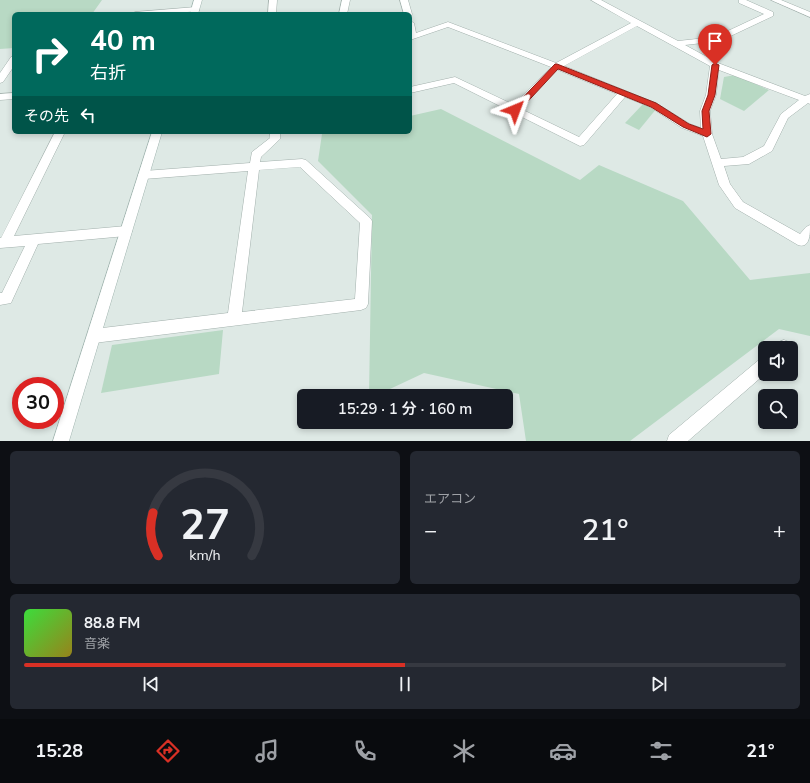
<!DOCTYPE html>
<html lang="ja">
<head>
<meta charset="utf-8">
<style>
  :root { --surface:#171b24; --page:#242831; --text:#f1f3f6; --muted:#9ea1a6; --line:#363941; --accent:#d93025 }
  body { margin:0; font-family:"Nunito Sans","Noto Sans JP",sans-serif; background:var(--page); color:var(--text); height:100vh; display:flex; flex-direction:column; font-size:15px; white-space:nowrap }
  * { box-sizing:border-box; margin:0 }
  p { font-size:13px; color:var(--muted) }
  .icon { flex:none; width:22px; height:22px; fill:none; stroke:currentColor; stroke-width:2; stroke-linecap:round; stroke-linejoin:round }
  .map { position:relative; height:441px; overflow:hidden }
  .side { display:flex; flex-direction:column; gap:10px; padding:10px; background:#0d0f14; flex:1 }
  .side>* { flex:none }
  .banner { position:absolute; left:12px; top:12px; width:400px; height:122px; border-radius:6px; box-shadow:0 2px 6px #0003; background:#00695c; color:#fff; overflow:hidden }
  .buttons { position:absolute; left:758px; top:341px; display:grid; gap:8px }
  .buttons a { display:grid; place-items:center; width:40px; height:40px; border-radius:6px; background:var(--surface); box-shadow:0 2px 6px #0003; font-size:20px }
  .speed { position:absolute; left:12px; top:377px; display:flex; gap:8px; font-size:20px; font-weight:700; text-align:center }
  .speed>* { display:grid; place-content:center; width:52px; height:52px; border-radius:50%; background:var(--surface); box-shadow:0 2px 6px #0003; line-height:1 }
  .speed .limit { border:6px solid #d22; background:#fff; color:#111 }
  .pin { position:absolute; display:grid; place-items:center; width:34px; height:34px; color:#fff; margin:-41px -17px; border-radius:50% 50% 50% 0; rotate:-45deg; box-shadow:0 0 4px #0007 }
  .pin .icon { rotate:45deg }
  .me { position:absolute; width:44px; margin:-22px; rotate:44deg; stroke-linejoin:round; filter:drop-shadow(0 0 3px #0008) }
  .turn { display:flex; align-items:center; gap:14px; height:84px; padding:0 12px; font-size:18px }
  .turn .icon { width:52px; height:52px; stroke-width:2.5 }
  .turn b { display:block; font-size:28px; line-height:34px }
  .then { display:flex; align-items:center; height:38px; padding:0 12px; background:#0003; gap:8px; font-size:15px }
  .big { font-size:30px; font-weight:600; line-height:1.1 }
  .side .tile { flex:1; display:flex; flex-direction:column; justify-content:center; gap:6px; min-width:0; padding:0 14px; border-radius:6px; background:var(--page) }
  .side .dial { align-items:center; gap:0 }
  .dial svg { height:104px; overflow:visible; fill:none; stroke:var(--line); stroke-width:7; stroke-linecap:round; text-anchor:middle }
  .dial text { fill:var(--text); stroke:none }
  .song { display:flex; align-items:center; gap:12px }
  .cover { width:48px; height:48px; border-radius:6px; background:linear-gradient(135deg,hsl(120 70% 55%),hsl(50 70% 35%)) }
  .played { height:4px; border-radius:2px; background:linear-gradient(90deg,var(--accent) 50%,var(--line) 50%) }
  .keys { display:flex; justify-content:space-around; direction:ltr }
  .heat { display:flex; justify-content:space-between; align-items:center; font-size:22px; direction:ltr }
  .side .tiles { flex:1; display:grid; gap:10px; grid-template-columns:1fr 1fr }
  .tile:last-child { grid-column:span 2 }
  .trip { position:absolute; left:297px; top:389px; width:216px; height:40px; border-radius:6px; background:var(--surface); box-shadow:0 2px 6px #0003; font-weight:600; line-height:40px; text-align:center }
  .dock { display:flex; height:64px; justify-content:space-around; align-items:center; background:#090b0e; color:var(--muted) }
  .dock .icon { width:28px; height:28px }
  .dock .current { color:var(--accent) }
  .dock b { font-size:18px; color:var(--text) }
  .map>svg:first-child { display:block }
  .green { fill:#b8d9c4 }
  .lines { fill:none; stroke-linecap:round; stroke-linejoin:round }
  .street-casing { stroke:#a2b0ac; stroke-width:1 }
  .secondary-casing { stroke:#9fb3ae; stroke-width:1 }
  .street { fill:#fff; fill-rule:evenodd }
  .secondary { fill:#fff; fill-rule:evenodd }
  .route { fill:#d93025; stroke:#8d1f18 }
</style>
</head>
<body>
<div class="map">
<svg width="810" height="441" viewBox="0 0 810 441">
  <rect width="100%" height="100%" fill="#dee9e5"/>
  <g class="green">
    <polygon points="0,0 102,0 92,14 14,14 14,48 0,49"/>
    <polygon points="735,75 769,90 744,111 720,99 724,77"/>
    <polygon points="644,103 657,108 639,130 625,123"/>
    <polygon points="441,109 580,180 599,165 683,201 750,280 810,273 810,336 779,329 630,441 526,441 519,394 424,373 375,396 369,396 372,215 318,161 322,134 333,132 410,132 410,116"/>
    <polygon points="223,330 219,374 101,393 112,345"/>
  </g>
  <g class="lines">
    <g class="street-casing">
      <g id="street">
        <polygon points="269,0 277,0 276,14 268,14"/>
        <polygon points="342,0 350,0 347,14 339,14"/>
        <polygon points="400,0 408,0 412,14 411,16 410,14 404,14"/>
        <path d="M591 0H601L678 41 715 37 764 14 739 3V0H746L773 12V16L720 41 685 45 718 63 805 96 810 94V104L808 103 788 118 772 151 749 164 724 166 730 184 743 202 800 234 806 227 810 225C810 234 810 249 798 245L735 208 719 185 703 136 682 128 650 107 625 97 584 145 580 146 454 83 410 93V87L455 77 514 105 551 67 448 27 410 40V21L414 23 416 33 448 22 556 63 631 23ZM637 26 710 66 706 95 700 111 701 128 690 124 656 103 564 66ZM558 70 617 94 579 137 521 109ZM719 70 799 100 781 114 764 146 743 157 721 159 712 134 710 111 716 95Z"/>
        <polygon points="771,0 781,0 810,12 810,17"/>
        <polygon points="196,7 199,7 199,11 164,14 131,14 135,12"/>
        <polygon points="14,56 14,66 3,82 0,83 0,73 11,57"/>
        <polygon points="14,93 14,99 0,100 0,94"/>
        <polygon points="55,132 65,132 14,236 126,226 130,227 132,231 130,235 126,236 38,244 11,303 0,305 0,293 2,293 25,246 0,248 0,238 1,238"/>
        <path d="M270 132H280V139L261 157 260 162 302 159 306 160 370 218 372 221 368 304 366 308 361 310 94 343 89 341 87 336 89 331 94 329 228 313 248 171 144 179 140 178 138 175 140 172 144 171 250 163 252 152 270 138ZM300 167 360 223 355 299 242 312 259 170Z"/>
        <polygon points="784,340 789,342 791,348 776,348 779,342"/>
        <polygon points="765,357 765,374 688,441 667,441 669,435 760,359"/>
      </g>
    </g>
    <g class="secondary-casing">
      <g id="secondary">
        <polygon points="194,0 202,0 198,14 190,14"/>
        <polygon points="152,132 162,132 69,441 53,441"/>
      </g>
    </g>
    <use href="#street" class="street"/>
    <use href="#secondary" class="secondary"/>
  </g>
  <polygon class="route" points="715,63 719,65 715,95 709,111 711,134 707,137 683,127 651,107 558,69 518,112 515,112 511,110 555,64 557,64 656,103 689,124 703,129 702,111 708,95 712,65"/>
</svg>
<div class="buttons">
<a><svg class="icon" aria-label="sound" viewBox="0 0 24 24"><path d="M4 9h4l5-4v14l-5-4H4zM17 9q2 3 0 6"/></svg></a>
<a><svg class="icon" aria-label="search" viewBox="0 0 24 24"><circle cx="10" cy="10" r="6"/><path d="M15 15l6 6"/></svg></a>
</div>
<div class="speed"><div class="limit">30</div></div>
<div class="pin" style="left:715px;top:65px;background:#d93025"><svg class="icon" aria-label="arrive" viewBox="0 0 24 24"><path d="M6 21V4h12l-3 4 3 4H6"/></svg></div>
<svg class="me" style="left:515px;top:110px" viewBox="-20 -20 40 40"><path d="M0-17L14 15 0 8-14 15z" fill="#d93025" stroke="#fff" stroke-width="4"/></svg>
<div class="trip">15:29 · 1 分 · 160 m</div>
<div class="banner">
<div class="turn"><svg class="icon" aria-label="right" viewBox="0 0 24 24"><path d="M7 20v-9h11M14 6l5 5-5 5"/></svg><div><b>40 m</b>右折</div></div>
<div class="then">その先<svg class="icon" aria-label="left" viewBox="0 0 24 24"><path d="M17 20v-9H6M10 6l-5 5 5 5"/></svg></div>
</div>
</div>
<section class="side">
<div class="tiles">
<div class="tile dial"><svg viewBox="0 0 100 80">
<path d="M14 69A42 42 0 1 1 86 69"/>
<path d="M14 69A42 42 0 0 1 10 36" stroke="#d93025"/>
<text x="50" y="56" font-size="32" font-weight="700">27</text>
<text x="50" y="72" font-size="11">km/h</text>
</svg></div>
<div class="tile"><p>エアコン</p>
<div class="heat"><a>−</a><b class="big">21°</b><a>+</a></div>
</div>
<div class="tile">
<div class="song"><i class="cover"></i><div><b>88.8 FM</b><p>音楽</p></div></div>
<div class="played"></div>
<div class="keys"><svg class="icon" aria-label="previous" viewBox="0 0 24 24"><path d="M18 5L8 12l10 7zM5 5v14"/></svg><svg class="icon" aria-label="pause" viewBox="0 0 24 24"><path d="M8 5v14M16 5v14"/></svg><svg class="icon" aria-label="next" viewBox="0 0 24 24"><path d="M6 5l10 7-10 7zM19 5v14"/></svg></div>
</div>
</div>
</section>
<nav class="dock">
<b>15:28</b>
<svg class="icon current" aria-label="directions" viewBox="0 0 24 24"><path d="M12 3l9 9-9 9-9-9zM9 14v-3h6M13 9l2 2-2 2"/></svg>
<svg class="icon" aria-label="music" viewBox="0 0 24 24"><path d="M9 18V5l10-2v13"/><circle cx="6" cy="18" r="3"/><circle cx="16" cy="16" r="3"/></svg>
<svg class="icon" aria-label="phone" viewBox="0 0 24 24"><path d="M5 4h4l2 5-3 2q2 4 5 5l2-3 5 2v4C11 20 4 13 5 4z"/></svg>
<svg class="icon" aria-label="climate" viewBox="0 0 24 24"><path d="M12 3v18M4 7l16 10M4 17L20 7"/></svg>
<svg class="icon" aria-label="car" viewBox="0 0 24 24"><path d="M5 17H2v-5l4-1 3-4h7l3 4 3 1v5h-3M9 17h6M6 11h13"/><circle cx="7" cy="17" r="2"/><circle cx="17" cy="17" r="2"/></svg>
<svg class="icon" aria-label="filters" viewBox="0 0 24 24"><path d="M4 7h16M4 17h16"/><circle cx="9" cy="7" r="2"/><circle cx="15" cy="17" r="2"/></svg>
<b>21°</b>
</nav>
</body>
</html>
